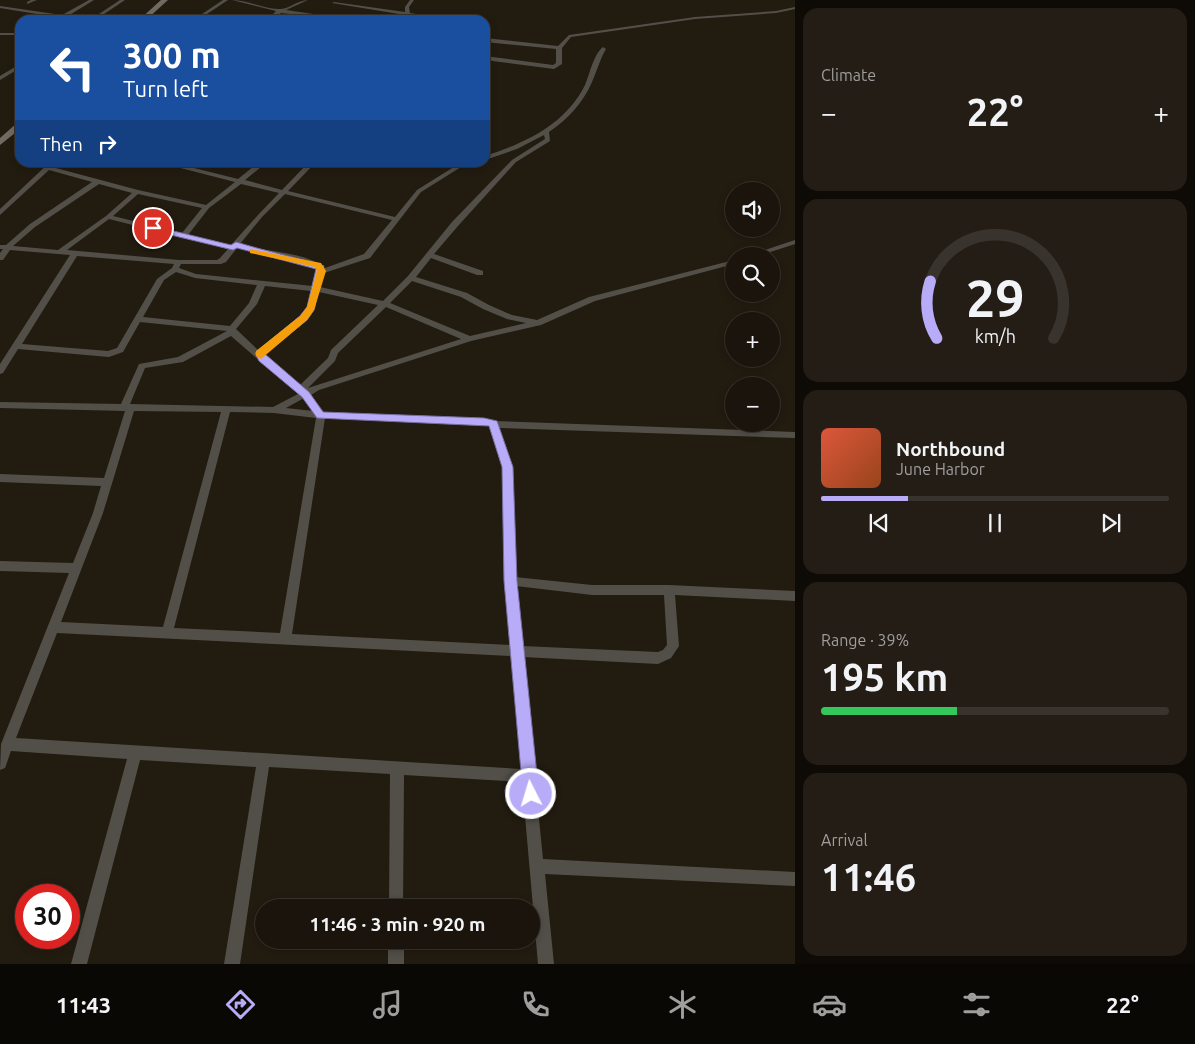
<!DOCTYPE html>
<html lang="en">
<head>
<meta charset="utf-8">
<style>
  :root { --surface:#1a140c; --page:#231d15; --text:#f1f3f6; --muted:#9f9e9d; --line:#38332d; --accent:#b8abf7 }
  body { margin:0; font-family:Ubuntu,sans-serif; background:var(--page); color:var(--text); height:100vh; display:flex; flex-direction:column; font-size:19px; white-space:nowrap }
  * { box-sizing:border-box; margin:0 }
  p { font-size:16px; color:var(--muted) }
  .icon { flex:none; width:28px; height:28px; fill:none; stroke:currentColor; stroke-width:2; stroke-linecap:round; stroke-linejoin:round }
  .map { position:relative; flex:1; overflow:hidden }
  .sheet { display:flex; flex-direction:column; gap:8px; padding:8px; background:#0e0b07; width:400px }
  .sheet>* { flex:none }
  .guide { position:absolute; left:15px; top:15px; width:475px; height:152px; border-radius:15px; box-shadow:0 2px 8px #0003,0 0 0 1px var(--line); background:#1a4fa0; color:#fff; overflow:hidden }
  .fabs { position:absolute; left:725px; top:182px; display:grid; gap:10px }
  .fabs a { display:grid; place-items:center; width:55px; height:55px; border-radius:50%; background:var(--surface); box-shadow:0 2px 8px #0003,0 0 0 1px var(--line); font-size:25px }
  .speed { position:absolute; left:15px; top:884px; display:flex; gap:10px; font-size:25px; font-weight:700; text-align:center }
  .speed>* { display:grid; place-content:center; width:65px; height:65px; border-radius:50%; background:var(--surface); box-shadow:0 2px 8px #0003,0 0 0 1px var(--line); line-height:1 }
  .speed .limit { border:8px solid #d22; background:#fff; color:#111 }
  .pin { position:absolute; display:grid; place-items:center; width:42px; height:42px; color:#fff; margin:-21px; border:2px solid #fff; border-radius:50%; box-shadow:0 1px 5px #0007 }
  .me { position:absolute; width:55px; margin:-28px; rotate:355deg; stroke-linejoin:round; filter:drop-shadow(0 0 4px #0008) }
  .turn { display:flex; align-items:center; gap:18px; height:105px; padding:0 25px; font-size:22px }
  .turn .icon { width:65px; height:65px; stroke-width:2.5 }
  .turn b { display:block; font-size:35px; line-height:42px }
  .then { display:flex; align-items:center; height:48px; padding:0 25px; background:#0003; gap:10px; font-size:19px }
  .big { font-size:38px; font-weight:700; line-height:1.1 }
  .sheet .widget { flex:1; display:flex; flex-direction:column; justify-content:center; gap:8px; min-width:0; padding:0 18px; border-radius:15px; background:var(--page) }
  .sheet .dial { align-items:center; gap:0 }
  .dial svg { height:130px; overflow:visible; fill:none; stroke:var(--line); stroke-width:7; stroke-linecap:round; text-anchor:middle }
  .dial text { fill:var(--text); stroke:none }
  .song { display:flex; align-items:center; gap:15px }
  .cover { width:60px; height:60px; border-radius:8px; background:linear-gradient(135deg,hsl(10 70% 55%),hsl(20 70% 35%)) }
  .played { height:5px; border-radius:2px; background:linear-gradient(90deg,var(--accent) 25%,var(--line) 25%) }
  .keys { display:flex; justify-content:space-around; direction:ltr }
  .heat { display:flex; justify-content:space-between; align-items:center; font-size:28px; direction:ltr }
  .charge { height:8px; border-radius:4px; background:linear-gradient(90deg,#34c759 39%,var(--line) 0) }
  .trip { position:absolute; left:255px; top:899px; width:285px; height:50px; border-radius:25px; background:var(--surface); box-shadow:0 2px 8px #0003,0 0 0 1px var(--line); font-weight:700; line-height:50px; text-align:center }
  .tabs { display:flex; height:80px; justify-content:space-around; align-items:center; background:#0a0805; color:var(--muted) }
  .tabs .icon { width:35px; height:35px }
  .tabs .selected { color:var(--accent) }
  .tabs b { font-size:22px; color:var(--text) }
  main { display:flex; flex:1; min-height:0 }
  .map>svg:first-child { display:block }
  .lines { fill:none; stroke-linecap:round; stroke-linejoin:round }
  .minor { fill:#524f49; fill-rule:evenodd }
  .secondary { fill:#706b62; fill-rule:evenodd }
  .route { fill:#b8abf7; stroke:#786fa1 }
  .slow { fill:#f59e0b }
</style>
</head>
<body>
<main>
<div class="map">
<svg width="795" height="964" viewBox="0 0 795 964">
  <rect width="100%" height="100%" fill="#221b10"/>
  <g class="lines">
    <g class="minor">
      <polygon points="31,0 37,0 27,4 27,2"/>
      <polygon points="89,0 94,0 68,16 85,20 74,20 0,8 0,6 62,15"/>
      <polygon points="120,0 125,0 95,20 90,20"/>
      <polygon points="223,0 228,0 207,14 233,20 203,17 198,20 193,20"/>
      <path d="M232 0C248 0 263 9 278 9 288 10 298 0 308 0L286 10 355 20H341L281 13 272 20H267L276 11Z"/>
      <polygon points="410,0 414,0 409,7 410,13 447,19 442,20 409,15 404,19 402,18 405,15 332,3 334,2 405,12 405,7"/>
      <polygon points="795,7 795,9 776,13 695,19 571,37 562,48 562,64 554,69 485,60 485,56 553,65 556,63 556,49 485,42 485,38 558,46 569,35 695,17 776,11"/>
      <rect x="0" y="33" width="20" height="2"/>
      <path d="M603 47 606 49C600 59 597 71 592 82 583 103 568 119 549 132L550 141 516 162 458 226 434 254 483 271V275H477L431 258 416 277 467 293 489 305 512 315 537 320 589 297 734 260V264L595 301 541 325 471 341 319 390 311 395 324 412 484 418 493 421 795 432V438L499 428 512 467 515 577 592 585H669L795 591V601L675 595 679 646 671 658 658 664 523 657 535 771 537 776 535 779 543 859 795 872V886L545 874 554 964H538L522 782 404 775 403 908H389L390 774 269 767 240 964H224L256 767 140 760 87 964H71L127 759 11 751 5 768 0 770 1 744 69 573 0 571V561L73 563 93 513 101 486 0 482V474L104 478 125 411 0 408V402L121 404 139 364 178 357 227 331 140 322 123 352 109 357 18 349 3 373 0 374V364L70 255 10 250 3 260H0V253L3 249H0V245H6L30 224 92 182 49 170 0 215V209L50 162 56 163 52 167 138 190 206 205 235 182 157 162H170L238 179 259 162H267L245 180 282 190 309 162H316L288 191 395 217 417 190 457 165 463 162H474L461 167 421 192 370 258 324 273 320 287 383 301 408 276 452 222 512 160 545 139 544 135 517 149 485 160V156C525 143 565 125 585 85 590 74 593 55 603 47ZM99 184 132 193 106 216 58 250 13 246 35 227ZM241 184 279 193 258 215 231 245 188 235 209 208ZM138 194 202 208 182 233 113 216ZM285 194 392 220 364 254 325 268C305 251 265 253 240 244L262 217ZM109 219 228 249 220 258 217 260H179L67 250ZM237 248 312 266 317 269 313 286 196 274 179 268 181 264H221L226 262ZM77 256 174 264 172 268 157 279 117 348 108 351 22 344ZM176 272 195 278 257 285 249 303 230 326 143 317 164 280ZM412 281 461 297 483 309 507 319 526 323 470 336 390 303ZM265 286 311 291 307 308 300 316 258 350 236 329 257 304ZM319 292 378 305 331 350 328 358 300 385 264 354 306 320 315 308ZM386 307 461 339 308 388 335 361 338 353ZM231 336 298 394 273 407 130 404 145 368 183 362ZM304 398 313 411 286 408ZM134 411 221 412 163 627 61 622 103 513ZM230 412 274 413 316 418 280 633 174 628ZM325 418 484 424 489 426 502 467 504 581 510 645 292 634ZM516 586 592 595H664L667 645 663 650 658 652 522 646ZM57 633 511 656 521 769 16 738Z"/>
      <polygon points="20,64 20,68 0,80 0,76"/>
      <polygon points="795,240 795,244 758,256 747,256"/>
      <rect x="388" y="940" width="16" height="24"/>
    </g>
    <g class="secondary">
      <polygon points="161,0 168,0 146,20 139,20"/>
      <polygon points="17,123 20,123 20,129 0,145 0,138"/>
    </g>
  </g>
  <path class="route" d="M153 226 231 245 236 242C265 251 295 257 324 266L314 310 307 320 265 354 309 392 323 412 484 418 497 421 513 467 517 581 539 794 537 800 531 802 526 800 523 794 504 581 502 467 489 426 317 418 302 397 259 361 255 353 300 316 307 307 316 269 237 248 233 250 150 230 149 228Z"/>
  <polygon class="slow" points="250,249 321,263 326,271 314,310 307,320 261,359 256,356 256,351 300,316 307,307 317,271 315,267 250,253"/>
</svg>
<div class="fabs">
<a><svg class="icon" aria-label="sound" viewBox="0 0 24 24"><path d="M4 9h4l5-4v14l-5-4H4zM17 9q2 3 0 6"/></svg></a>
<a><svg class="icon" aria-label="search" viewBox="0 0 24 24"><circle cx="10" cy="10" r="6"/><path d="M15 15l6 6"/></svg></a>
<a>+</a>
<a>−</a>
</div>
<div class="speed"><div class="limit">30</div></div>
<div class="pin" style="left:153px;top:228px;background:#d93025"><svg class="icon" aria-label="arrive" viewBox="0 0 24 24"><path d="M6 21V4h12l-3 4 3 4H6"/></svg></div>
<svg class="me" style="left:531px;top:794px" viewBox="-20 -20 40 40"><circle r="17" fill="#b8abf7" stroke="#fff" stroke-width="3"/><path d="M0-11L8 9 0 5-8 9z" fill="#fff"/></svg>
<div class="trip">11:46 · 3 min · 920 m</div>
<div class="guide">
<div class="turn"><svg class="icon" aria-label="left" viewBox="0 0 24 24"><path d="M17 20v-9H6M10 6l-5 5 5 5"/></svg><div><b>300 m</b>Turn left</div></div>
<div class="then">Then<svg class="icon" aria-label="right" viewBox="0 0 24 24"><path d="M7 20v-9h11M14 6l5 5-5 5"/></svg></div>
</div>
</div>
<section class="sheet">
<div class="widget"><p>Climate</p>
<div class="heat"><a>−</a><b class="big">22°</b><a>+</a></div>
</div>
<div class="widget dial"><svg viewBox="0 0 100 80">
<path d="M14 69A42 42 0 1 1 86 69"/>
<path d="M14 69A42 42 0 0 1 10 34" stroke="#b8abf7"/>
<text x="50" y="56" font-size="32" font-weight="700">29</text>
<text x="50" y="72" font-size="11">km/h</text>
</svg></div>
<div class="widget">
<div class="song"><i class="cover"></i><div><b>Northbound</b><p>June Harbor</p></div></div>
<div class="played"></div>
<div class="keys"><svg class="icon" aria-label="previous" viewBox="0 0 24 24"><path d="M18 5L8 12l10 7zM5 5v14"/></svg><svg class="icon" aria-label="pause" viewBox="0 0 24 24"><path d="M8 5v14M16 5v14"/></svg><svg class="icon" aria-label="next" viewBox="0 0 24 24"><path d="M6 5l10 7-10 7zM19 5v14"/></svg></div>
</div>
<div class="widget"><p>Range · 39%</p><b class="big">195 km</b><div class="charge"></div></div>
<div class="widget"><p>Arrival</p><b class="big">11:46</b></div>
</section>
</main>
<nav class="tabs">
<b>11:43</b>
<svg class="icon selected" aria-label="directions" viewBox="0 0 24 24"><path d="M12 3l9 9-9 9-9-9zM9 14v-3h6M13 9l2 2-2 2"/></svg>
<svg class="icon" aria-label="music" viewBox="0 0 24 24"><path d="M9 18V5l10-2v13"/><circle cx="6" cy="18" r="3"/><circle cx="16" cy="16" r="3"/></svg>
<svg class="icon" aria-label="phone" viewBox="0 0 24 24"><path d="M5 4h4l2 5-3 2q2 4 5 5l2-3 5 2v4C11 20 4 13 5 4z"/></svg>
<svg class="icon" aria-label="climate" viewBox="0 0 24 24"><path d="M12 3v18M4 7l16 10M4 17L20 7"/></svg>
<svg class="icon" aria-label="car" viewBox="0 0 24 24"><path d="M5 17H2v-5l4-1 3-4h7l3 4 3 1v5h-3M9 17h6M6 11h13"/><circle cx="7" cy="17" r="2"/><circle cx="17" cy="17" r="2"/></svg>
<svg class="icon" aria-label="filters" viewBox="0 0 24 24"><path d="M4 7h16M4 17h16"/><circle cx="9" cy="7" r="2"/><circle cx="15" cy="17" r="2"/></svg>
<b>22°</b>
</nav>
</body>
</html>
